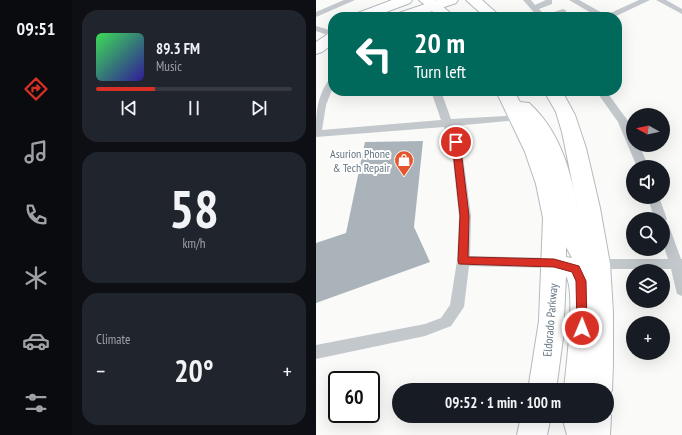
<!DOCTYPE html>
<html lang="en">
<head>
<meta charset="utf-8">
<style>
  :root { --surface:#171b24; --page:#20242c; --text:#f1f3f6; --muted:#9ea1a6; --line:#363941; --accent:#d93025 }
  body { margin:0; font-family:"PT Sans Narrow",sans-serif; background:var(--page); color:var(--text); height:100vh; display:flex; flex-direction:column; font-size:15px; white-space:nowrap }
  * { box-sizing:border-box; margin:0 }
  p { font-size:13px; color:var(--muted) }
  .icon { flex:none; width:22px; height:22px; fill:none; stroke:currentColor; stroke-width:2; stroke-linecap:round; stroke-linejoin:round }
  .map { position:relative; flex:1; overflow:hidden }
  .sheet { display:flex; flex-direction:column; gap:10px; padding:10px; background:#0d0f14; width:244px }
  .sheet>* { flex:none }
  .guide { position:absolute; left:12px; top:12px; width:294px; height:84px; border-radius:16px; box-shadow:0 4px 16px #0002; background:#00695c; color:#fff; overflow:hidden }
  .needle { width:26px; rotate:278deg }
  .buttons { position:absolute; left:310px; top:108px; display:grid; gap:8px }
  .buttons a { display:grid; place-items:center; width:44px; height:44px; border-radius:50%; background:var(--surface); box-shadow:0 4px 16px #0002; font-size:20px }
  .speed { position:absolute; left:12px; top:371px; display:flex; gap:8px; font-size:20px; font-weight:700; text-align:center }
  .speed>* { display:grid; place-content:center; width:52px; height:52px; border-radius:50%; background:var(--surface); box-shadow:0 4px 16px #0002; line-height:1 }
  .speed .limit { border:2px solid #111; border-radius:6px; background:#fff; color:#111 }
  .pin { position:absolute; display:grid; place-items:center; width:34px; height:34px; color:#fff; margin:-17px; border:2px solid #fff; border-radius:50%; box-shadow:0 1px 4px #0007 }
  .me { position:absolute; width:44px; margin:-22px; rotate:1deg; stroke-linejoin:round; filter:drop-shadow(0 0 3px #0008) }
  .turn { display:flex; align-items:center; gap:14px; height:84px; padding:0 20px; font-size:18px }
  .turn .icon { width:52px; height:52px; stroke-width:2.5 }
  .turn b { display:block; font-size:28px; line-height:34px }
  .big { font-size:30px; font-weight:800; line-height:1.1 }
  .sheet .card { flex:1; display:flex; flex-direction:column; justify-content:center; gap:6px; min-width:0; padding:0 14px; border-radius:16px; background:var(--page) }
  .sheet .dial { align-items:center; gap:0 }
  .dial b { font-size:52px; line-height:1 }
  .song { display:flex; align-items:center; gap:12px }
  .cover { width:48px; height:48px; border-radius:6px; background:linear-gradient(135deg,hsl(130 70% 55%),hsl(250 70% 35%)) }
  .played { height:4px; border-radius:2px; background:linear-gradient(90deg,var(--accent) 30%,var(--line) 30%) }
  .keys { display:flex; justify-content:space-around; direction:ltr }
  .heat { display:flex; justify-content:space-between; align-items:center; font-size:22px; direction:ltr }
  .trip { position:absolute; left:76px; top:383px; width:222px; height:40px; border-radius:20px; background:var(--surface); box-shadow:0 4px 16px #0002; font-weight:800; line-height:40px; text-align:center }
  main { display:flex; flex:1; min-height:0 }
  .dock { display:flex; flex-direction:column; width:72px; justify-content:space-around; align-items:center; background:#090b0e; color:var(--muted) }
  .dock .icon { width:28px; height:28px }
  .dock .current { color:var(--accent) }
  .dock b { font-size:18px; color:var(--text) }
  .map>svg:first-child { display:block }
  .building { fill:#aab3b9 }
  .lines { fill:none; stroke-linecap:round; stroke-linejoin:round }
  .secondary-casing { stroke:#b3babf; stroke-width:2 }
  .primary-casing { stroke:#b5babe; stroke-width:2 }
  .lane { fill:#c3c8cc; fill-rule:evenodd }
  .secondary { fill:#fff; fill-rule:evenodd }
  .primary { fill:#fff; fill-rule:evenodd }
  .route { fill:#d93025; stroke:#8d1f18 }
  .labels { text-anchor:middle; dominant-baseline:central; stroke-width:4; stroke-linejoin:round; paint-order:stroke }
  .poi-label { font-size:12px; fill:#657683; stroke:#fff; text-anchor:end }
  .street-label { font-size:12px; fill:#657683; stroke:#fff }
</style>
</head>
<body>
<main>
<nav class="dock">
<b>09:51</b>
<svg class="icon current" aria-label="directions" viewBox="0 0 24 24"><path d="M12 3l9 9-9 9-9-9zM9 14v-3h6M13 9l2 2-2 2"/></svg>
<svg class="icon" aria-label="music" viewBox="0 0 24 24"><path d="M9 18V5l10-2v13"/><circle cx="6" cy="18" r="3"/><circle cx="16" cy="16" r="3"/></svg>
<svg class="icon" aria-label="phone" viewBox="0 0 24 24"><path d="M5 4h4l2 5-3 2q2 4 5 5l2-3 5 2v4C11 20 4 13 5 4z"/></svg>
<svg class="icon" aria-label="climate" viewBox="0 0 24 24"><path d="M12 3v18M4 7l16 10M4 17L20 7"/></svg>
<svg class="icon" aria-label="car" viewBox="0 0 24 24"><path d="M5 17H2v-5l4-1 3-4h7l3 4 3 1v5h-3M9 17h6M6 11h13"/><circle cx="7" cy="17" r="2"/><circle cx="17" cy="17" r="2"/></svg>
<svg class="icon" aria-label="filters" viewBox="0 0 24 24"><path d="M4 7h16M4 17h16"/><circle cx="9" cy="7" r="2"/><circle cx="15" cy="17" r="2"/></svg>
</nav>
<section class="sheet">
<div class="card">
<div class="song"><i class="cover"></i><div><b>89.3 FM</b><p>Music</p></div></div>
<div class="played"></div>
<div class="keys"><svg class="icon" aria-label="previous" viewBox="0 0 24 24"><path d="M18 5L8 12l10 7zM5 5v14"/></svg><svg class="icon" aria-label="pause" viewBox="0 0 24 24"><path d="M8 5v14M16 5v14"/></svg><svg class="icon" aria-label="next" viewBox="0 0 24 24"><path d="M6 5l10 7-10 7zM19 5v14"/></svg></div>
</div>
<div class="card dial"><b>58</b><p>km/h</p></div>
<div class="card"><p>Climate</p>
<div class="heat"><a>−</a><b class="big">20°</b><a>+</a></div>
</div>
</section>
<div class="map">
<svg width="366" height="435" viewBox="0 0 366 435">
  <rect width="100%" height="100%" fill="#fafaf8"/>
  <polygon class="building" points="107,141 98,227 114,262 0,303 0,243 30,233 49,142"/>
  <g class="lines">
    <g class="secondary-casing">
      <g id="secondary">
        <polygon points="76,0 96,0 94,3 57,17 37,17 39,14"/>
        <polygon points="121,0 142,0 140,3 99,17 78,17 80,14"/>
        <polygon points="17,32 17,44 6,52 0,54 0,42 12,34"/>
      </g>
    </g>
    <g class="primary-casing">
      <g id="primary">
        <polygon points="103,0 119,0 139,17 123,17"/>
        <polygon points="150,0 166,0 185,17 169,17"/>
        <path d="M180 91H198L204 102 213 103C247 134 256 177 264 220L246 132 240 112 228 91H246L259 115 270 148 284 208 294 264 297 312V364L296 390 291 400V390H248C250 368 260 293 250 276L247 338 240 390H212L223 321 227 218 220 184 209 152ZM250 247 256 258 250 257Z"/>
        <polygon points="291,407 295,416 294,435 251,435 246,416 291,416"/>
        <polygon points="205,416 235,416 231,435 201,435"/>
      </g>
    </g>
    <g class="lane">
      <polygon points="28,0 39,0 0,17 0,12"/>
      <polygon points="207,0 215,0 219,5 230,0 236,0 236,4 223,9 229,15 247,9 251,11 238,17 222,17"/>
      <polygon points="253,0 263,0 290,15 323,0 334,0 298,17 282,17"/>
      <polygon points="340,0 350,0 366,9 366,14"/>
      <polygon points="0,26 17,31 17,37 0,31"/>
      <path d="M17 77V87L10 105 6 130 125 120 115 91H125L135 119 207 115 208 117 203 120 138 126 145 142 155 216 154 256 238 258 243 259 244 263 243 267 238 268 153 266 148 307 135 326 109 336 0 359V345L109 324 125 318 134 305 141 261 143 216 135 142 128 127 0 137C0 113 0 98 14 78Z"/>
      <polygon points="280,91 290,91 312,121 317,132 317,145 323,145 333,167 321,167 302,122"/>
      <polygon points="331,197 343,197 351,219 349,222 353,226 365,259 366,259 366,296 361,294 355,269 282,269 277,268 276,264 277,260 282,259 352,259 347,244 347,219 339,219"/>
    </g>
    <use href="#secondary" class="secondary"/>
    <use href="#primary" class="primary"/>
  </g>
  <polygon class="route" points="140,139 144,142 153,216 152,257 238,259 263,266 270,281 271,328 270,332 266,333 262,332 261,328 260,281 256,272 238,267 143,264 142,261 144,216 136,142"/>
  <defs>
    <g id="shop-pin" transform="scale(1)"><path d="M0 17L-7.5 6A9.5 9.5 0 1 1 7.5 6Z" fill="#e4572e" stroke="#fff"/><path d="M-5-2.5h2.3a2.7 3.5 0 0 1 5.4 0H5L5.5 6h-11ZM-1.5-2.5h3a1.5 2.3 0 0 0-3 0Z" fill="#fff"/></g>
  </defs>
  <g fill-rule="evenodd">
    <use href="#shop-pin" x="88" y="160"/>
  </g>
  <g class="labels">
    <g class="poi-label">
      <text x="74" y="153">Asurion Phone<tspan x="74" dy="14">&amp; Tech Repair</tspan></text>
    </g>
    <g class="street-label">
      <text transform="translate(234 320) rotate(-85)">Eldorado Parkway</text>
    </g>
  </g>
</svg>
<div class="buttons">
<a><svg class="needle" viewBox="-14 -14 28 28"><path d="M0-13l5 13h-10z" fill="#e53935"/><path d="M0 13l5-13h-10z" fill="#9ea1a6"/></svg></a>
<a><svg class="icon" aria-label="sound" viewBox="0 0 24 24"><path d="M4 9h4l5-4v14l-5-4H4zM17 9q2 3 0 6"/></svg></a>
<a><svg class="icon" aria-label="search" viewBox="0 0 24 24"><circle cx="10" cy="10" r="6"/><path d="M15 15l6 6"/></svg></a>
<a><svg class="icon" aria-label="layers" viewBox="0 0 24 24"><path d="M12 4l9 5-9 5-9-5zM3 14l9 5 9-5"/></svg></a>
<a>+</a>
</div>
<div class="speed"><div class="limit">60</div></div>
<div class="pin" style="left:140px;top:142px;background:#d93025"><svg class="icon" aria-label="arrive" viewBox="0 0 24 24"><path d="M6 21V4h12l-3 4 3 4H6"/></svg></div>
<svg class="me" style="left:266px;top:328px" viewBox="-20 -20 40 40"><circle r="17" fill="#d93025" stroke="#fff" stroke-width="3"/><path d="M0-11L8 9 0 5-8 9z" fill="#fff"/></svg>
<div class="trip">09:52 · 1 min · 100 m</div>
<div class="guide">
<div class="turn"><svg class="icon" aria-label="left" viewBox="0 0 24 24"><path d="M17 20v-9H6M10 6l-5 5 5 5"/></svg><div><b>20 m</b>Turn left</div></div>
</div>
</div>
</main>
</body>
</html>
